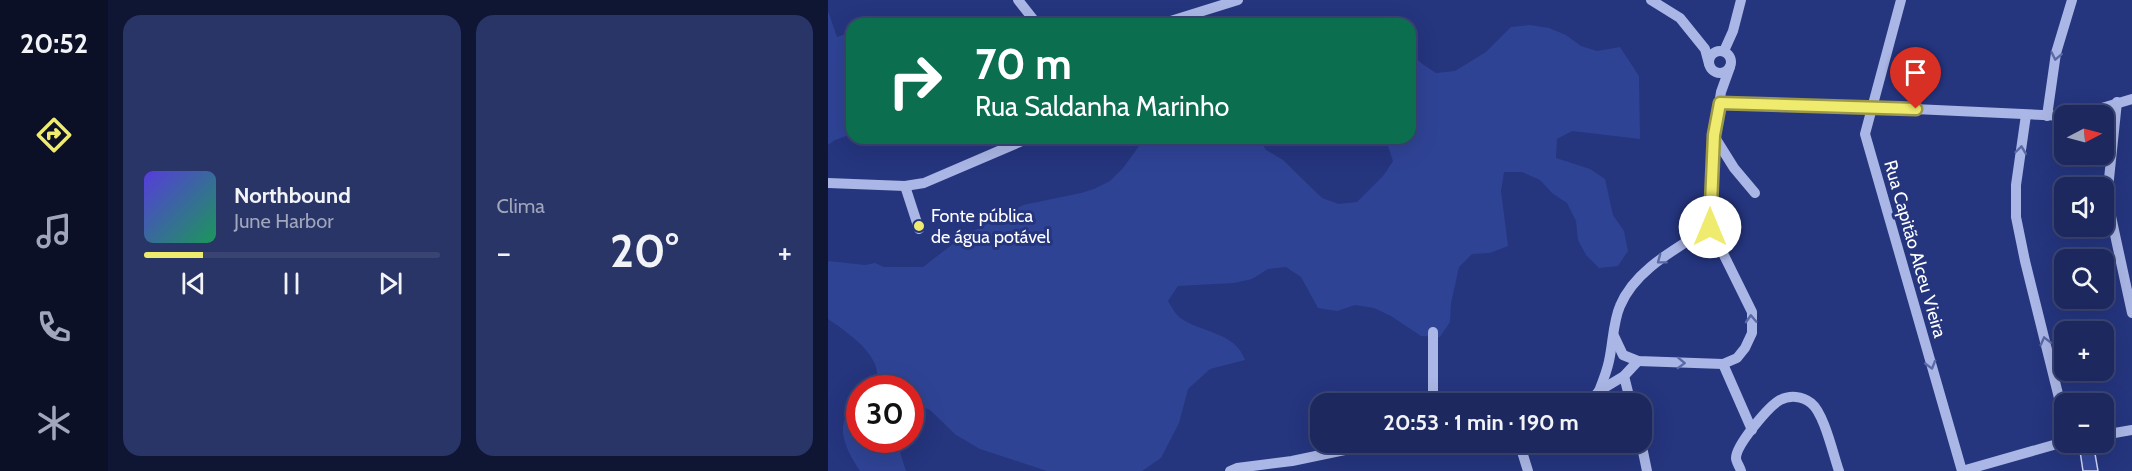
<!DOCTYPE html>
<html lang="pt">
<head>
<meta charset="utf-8">
<style>
  :root { --surface:#1c285e; --page:#293467; --text:#f1f3f6; --muted:#a0a6bc; --line:#3a4473; --accent:#efeb6e }
  body { margin:0; font-family:Cabin,sans-serif; background:var(--page); color:var(--text); height:100vh; display:flex; flex-direction:column; font-size:22px; white-space:nowrap }
  * { box-sizing:border-box; margin:0 }
  p { font-size:20px; color:var(--muted) }
  .icon { flex:none; width:33px; height:33px; fill:none; stroke:currentColor; stroke-width:2; stroke-linecap:round; stroke-linejoin:round }
  .map { position:relative; flex:1; overflow:hidden }
  .drawer { display:flex; flex-direction:column; gap:15px; padding:15px; background:#0f1634; width:720px }
  .drawer>* { flex:none }
  .hud { position:absolute; left:18px; top:18px; width:570px; height:126px; border-radius:18px; box-shadow:0 6px 24px #0002,0 0 0 2px var(--line); background:#0b6e4f; color:#fff; overflow:hidden }
  .needle { width:39px; rotate:84deg }
  .buttons { position:absolute; left:1226px; top:105px; display:grid; gap:12px }
  .buttons a { display:grid; place-items:center; width:60px; height:60px; border-radius:12px; background:var(--surface); box-shadow:0 6px 24px #0002,0 0 0 2px var(--line); font-size:30px }
  .speed { position:absolute; left:18px; top:375px; display:flex; gap:12px; font-size:30px; font-weight:700; text-align:center }
  .speed>* { display:grid; place-content:center; width:78px; height:78px; border-radius:50%; background:var(--surface); box-shadow:0 6px 24px #0002,0 0 0 2px var(--line); line-height:1 }
  .speed .limit { border:9px solid #d22; background:#fff; color:#111 }
  .pin { position:absolute; display:grid; place-items:center; width:51px; height:51px; color:#fff; margin:-62px -26px; border-radius:50% 50% 50% 0; rotate:-45deg; box-shadow:0 0 6px #0007 }
  .pin .icon { rotate:45deg }
  .me { position:absolute; width:66px; margin:-33px; rotate:0deg; stroke-linejoin:round; filter:drop-shadow(0 0 4px #0008) }
  .turn { display:flex; align-items:center; gap:21px; height:126px; padding:0 30px; font-size:27px }
  .turn .icon { width:78px; height:78px; stroke-width:2.5 }
  .turn b { display:block; font-size:42px; line-height:51px }
  .big { font-size:45px; font-weight:800; line-height:1.1 }
  .drawer .widget { flex:1; display:flex; flex-direction:column; justify-content:center; gap:9px; min-width:0; padding:0 21px; border-radius:18px; background:var(--page) }
  .song { display:flex; align-items:center; gap:18px }
  .cover { width:72px; height:72px; border-radius:9px; background:linear-gradient(135deg,hsl(250 70% 55%),hsl(150 70% 35%)) }
  .played { height:6px; border-radius:3px; background:linear-gradient(90deg,var(--accent) 20%,var(--line) 20%) }
  .keys { display:flex; justify-content:space-around; direction:ltr }
  .heat { display:flex; justify-content:space-between; align-items:center; font-size:33px; direction:ltr }
  .drawer .tiles { flex:1; display:grid; gap:15px; grid-template-columns:repeat(2,1fr) }
  .trip { position:absolute; left:482px; top:393px; width:342px; height:60px; border-radius:18px; background:var(--surface); box-shadow:0 6px 24px #0002,0 0 0 2px var(--line); font-weight:800; line-height:60px; text-align:center }
  main { display:flex; flex:1; min-height:0 }
  .menu { display:flex; flex-direction:column; width:108px; justify-content:space-around; align-items:center; background:#0b1026; color:var(--muted) }
  .menu .icon { width:42px; height:42px }
  .menu .current { color:var(--accent) }
  .menu b { font-size:27px; color:var(--text) }
  .map>svg:first-child { display:block }
  .green { fill:#2f4395 }
  .building { fill:#35489a; stroke:#cdd5f4; stroke-width:1.5 }
  .lines { fill:none; stroke-linecap:round; stroke-linejoin:round }
  .minor { stroke:#aab6e5; stroke-width:10 }
  .oneway { stroke:#5a69a7 }
  .route-casing { stroke:#9b9948; stroke-width:15 }
  .route { stroke:#efeb6e; stroke-width:10 }
  .poi-dot { fill:#efeb6e; stroke:#25357e; stroke-width:2 }
  .labels { text-anchor:middle; dominant-baseline:central; stroke-width:6; stroke-linejoin:round; paint-order:stroke }
  .poi-label { font-size:18px; fill:#fff; stroke:#25357e; text-anchor:start }
  .street-label { font-size:18px; fill:#fff; stroke:#25357e }
</style>
</head>
<body>
<main>
<nav class="menu">
<b>20:52</b>
<svg class="icon current" aria-label="directions" viewBox="0 0 24 24"><path d="M12 3l9 9-9 9-9-9zM9 14v-3h6M13 9l2 2-2 2"/></svg>
<svg class="icon" aria-label="music" viewBox="0 0 24 24"><path d="M9 18V5l10-2v13"/><circle cx="6" cy="18" r="3"/><circle cx="16" cy="16" r="3"/></svg>
<svg class="icon" aria-label="phone" viewBox="0 0 24 24"><path d="M5 4h4l2 5-3 2q2 4 5 5l2-3 5 2v4C11 20 4 13 5 4z"/></svg>
<svg class="icon" aria-label="climate" viewBox="0 0 24 24"><path d="M12 3v18M4 7l16 10M4 17L20 7"/></svg>
</nav>
<section class="drawer">
<div class="tiles">
<div class="widget">
<div class="song"><i class="cover"></i><div><b>Northbound</b><p>June Harbor</p></div></div>
<div class="played"></div>
<div class="keys"><svg class="icon" aria-label="previous" viewBox="0 0 24 24"><path d="M18 5L8 12l10 7zM5 5v14"/></svg><svg class="icon" aria-label="pause" viewBox="0 0 24 24"><path d="M8 5v14M16 5v14"/></svg><svg class="icon" aria-label="next" viewBox="0 0 24 24"><path d="M6 5l10 7-10 7zM19 5v14"/></svg></div>
</div>
<div class="widget"><p>Clima</p>
<div class="heat"><a>−</a><b class="big">20°</b><a>+</a></div>
</div>
</div>
</section>
<div class="map">
<svg width="1304" height="471" viewBox="0 0 1304 471">
  <rect width="100%" height="100%" fill="#25357e"/>
  <g class="green">
    <polygon points="0,11 9,37 24,32 24,134 7,140 0,145"/>
    <path d="M702 25 721 28 738 35 753 46 769 51 792 47 811 76 812 139 744 131 729 139 728 158 762 169 777 179 785 215 796 231 800 251 790 266 771 268 758 255 750 240 748 221 739 203 724 193 712 180 694 172H676L673 191 680 246 662 253 644 254 631 267 623 303 622 322 612 337 593 336 563 316 546 308 527 305 509 311 490 308 473 277 458 267 440 269 424 279 406 283 350 286 340 301C343 306 347 313 351 317 372 333 407 331 417 360L382 369 360 389 351 423 333 458 314 471H219L152 449 128 435 102 410 86 404 83 407 82 388H45C63 361 19 332 0 319V261L37 265 47 263 56 267H95L134 237 195 205 253 193 266 189 282 181 295 168 317 138H430L438 150 455 160 494 198 511 204 529 202 555 176 565 161 559 143 543 138H582V52L593 63 608 73 627 71 658 52 683 27Z"/>
    <path d="M31 402 32 440H68L78 471H32C17 448 3 422 31 402Z"/>
  </g>
  <polygon class="building" points="1266,448 1270,471 1255,471 1252,451"/>
  <g class="lines">
    <g class="minor">
      <polyline points="190,0 209,24"/>
      <polyline points="823,0 852,18 877,49 881,64"/>
      <polyline points="1073,0 1037,134 1134,471"/>
      <polyline points="333,24 410,0"/>
      <polyline points="896,51 905,31 913,0"/>
      <circle cx="892" cy="62" r="11"/>
      <polyline points="1289,102 1279,198 1304,313"/>
      <polyline points="892,103 1043,107 1236,116"/>
      <polyline points="1198,115 1188,185 1188,217 1197,261 1236,418"/>
      <polyline points="1219,116 1228,53 1244,0"/>
      <polyline points="1247,116 1304,99"/>
      <polyline points="886,136 906,168 927,193"/>
      <polyline points="0,183 77,186 96,183 201,138"/>
      <polyline points="77,186 91,229"/>
      <polyline points="605,332 605,404"/>
      <polyline points="786,336 795,355 810,361 895,364 909,358 917,348 924,333 924,312 882,227 886,135 893,92 902,67"/>
      <polyline points="895,364 924,430"/>
      <polyline points="796,376 803,404"/>
      <path d="M771 391C775 381 779 371 781 361 785 343 785 322 792 306 807 269 850 248 882 227"/>
      <polyline points="760,404 771,391 796,376 810,361"/>
      <polyline points="1275,435 1304,430"/>
      <polyline points="691,442 700,471"/>
      <polyline points="813,442 819,471"/>
      <polyline points="402,471 409,468 464,461 531,447 628,442"/>
      <path d="M913 471C912 467 908 462 908 458 908 445 941 406 952 400 962 395 974 396 983 403 996 413 1005 454 1011 471"/>
      <polyline points="1134,471 1236,442"/>
    </g>
  </g>
  <defs><path id="oneway-chevron" d="M-2-3.5L2.5 0L-2 3.5" fill="none" stroke-width="1.6" stroke-linecap="round" stroke-linejoin="round" transform="scale(1.5)"/></defs>
  <g class="oneway">
    <use href="#oneway-chevron" transform="translate(1228 56) rotate(101)"/>
    <use href="#oneway-chevron" transform="translate(1193 150) rotate(-82)"/>
    <use href="#oneway-chevron" transform="translate(833 260) rotate(143)"/>
    <use href="#oneway-chevron" transform="translate(923 319) rotate(-93)"/>
    <use href="#oneway-chevron" transform="translate(1217 341) rotate(-104)"/>
    <use href="#oneway-chevron" transform="translate(853 363) rotate(2)"/>
    <use href="#oneway-chevron" transform="translate(1103 365) rotate(74)"/>
  </g>
  <g class="lines">
    <g class="route-casing">
      <polyline id="route" points="882,227 886,135 892,103 1088,109"/>
    </g>
    <use href="#route" class="route"/>
  </g>
  <circle class="poi-dot" cx="91" cy="226" r="6"/>
  <g class="labels">
    <g class="poi-label">
      <text x="103" y="216">Fonte pública<tspan x="103" dy="21">de água potável</tspan></text>
    </g>
    <g class="street-label">
      <text transform="translate(1087 249) rotate(74)">Rua Capitão Alceu Vieira</text>
    </g>
  </g>
</svg>
<div class="buttons">
<a><svg class="needle" viewBox="-14 -14 28 28"><path d="M0-13l5 13h-10z" fill="#e53935"/><path d="M0 13l5-13h-10z" fill="#a0a6bc"/></svg></a>
<a><svg class="icon" aria-label="sound" viewBox="0 0 24 24"><path d="M4 9h4l5-4v14l-5-4H4zM17 9q2 3 0 6"/></svg></a>
<a><svg class="icon" aria-label="search" viewBox="0 0 24 24"><circle cx="10" cy="10" r="6"/><path d="M15 15l6 6"/></svg></a>
<a>+</a>
<a>−</a>
</div>
<div class="speed"><div class="limit">30</div></div>
<div class="pin" style="left:1088px;top:109px;background:#d93025"><svg class="icon" aria-label="arrive" viewBox="0 0 24 24"><path d="M6 21V4h12l-3 4 3 4H6"/></svg></div>
<svg class="me" style="left:882px;top:227px" viewBox="-20 -20 40 40"><circle r="19" fill="#fff"/><path d="M0-13L10 11 0 6-10 11z" fill="#efeb6e"/></svg>
<div class="trip">20:53 · 1 min · 190 m</div>
<div class="hud">
<div class="turn"><svg class="icon" aria-label="right" viewBox="0 0 24 24"><path d="M7 20v-9h11M14 6l5 5-5 5"/></svg><div><b>70 m</b>Rua Saldanha Marinho</div></div>
</div>
</div>
</main>
</body>
</html>
